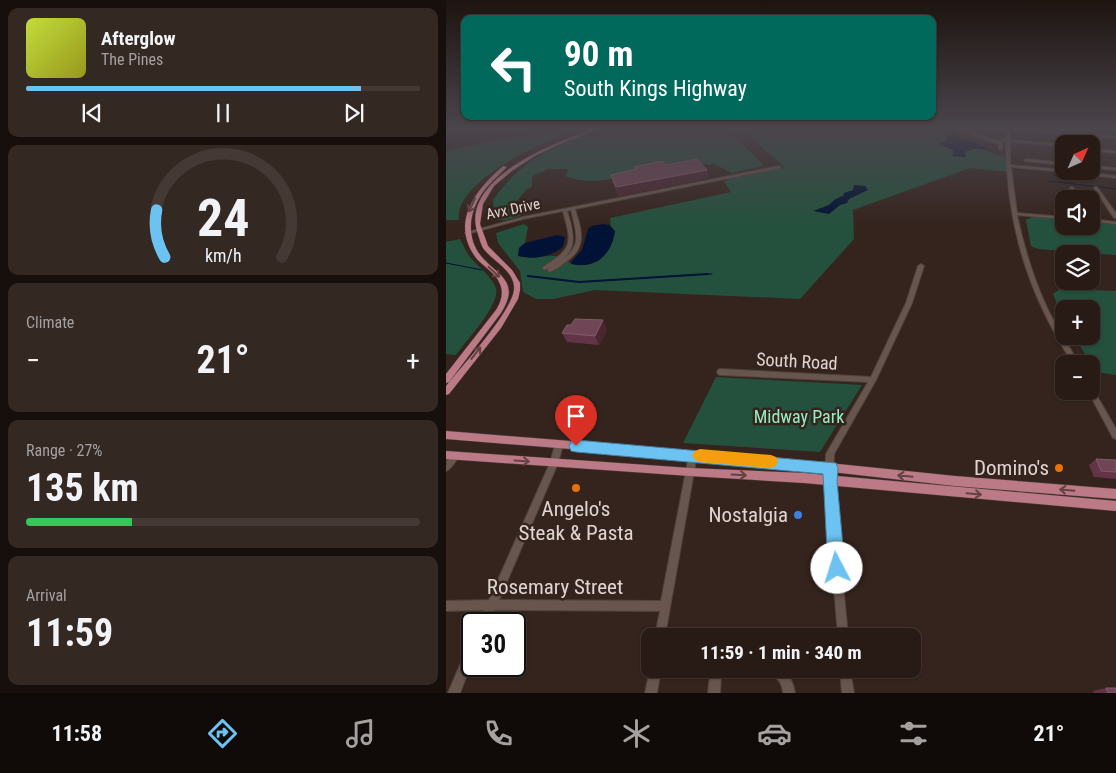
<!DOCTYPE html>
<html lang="en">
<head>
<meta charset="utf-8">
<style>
  :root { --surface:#281b16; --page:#342823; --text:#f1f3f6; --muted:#a5a1a1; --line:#443935; --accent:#6cc3f2 }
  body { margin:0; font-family:"Roboto Condensed",sans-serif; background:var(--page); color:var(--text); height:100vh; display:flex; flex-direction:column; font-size:19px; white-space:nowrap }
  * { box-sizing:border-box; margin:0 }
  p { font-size:16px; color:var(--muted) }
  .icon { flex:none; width:28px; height:28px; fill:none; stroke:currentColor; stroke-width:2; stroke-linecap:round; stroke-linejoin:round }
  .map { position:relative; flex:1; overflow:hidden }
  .details { display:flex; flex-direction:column; gap:8px; padding:8px; background:#160f0c; width:446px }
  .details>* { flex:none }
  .banner { position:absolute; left:15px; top:15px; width:475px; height:105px; border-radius:10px; box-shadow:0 1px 4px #0004,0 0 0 1px var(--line); background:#00695c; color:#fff; overflow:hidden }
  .needle { width:32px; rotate:45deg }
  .fabs { position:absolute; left:609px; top:135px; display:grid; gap:10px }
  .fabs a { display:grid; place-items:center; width:45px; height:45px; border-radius:10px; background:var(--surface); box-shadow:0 1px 4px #0004,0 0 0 1px var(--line); font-size:25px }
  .speed { position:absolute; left:15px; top:612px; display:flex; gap:10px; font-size:25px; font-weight:700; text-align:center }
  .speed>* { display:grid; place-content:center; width:65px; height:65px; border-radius:50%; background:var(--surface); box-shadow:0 1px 4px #0004,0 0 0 1px var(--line); line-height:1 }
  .speed .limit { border:2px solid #111; border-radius:8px; background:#fff; color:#111 }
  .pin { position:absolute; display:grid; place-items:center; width:42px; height:42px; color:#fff; margin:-51px -21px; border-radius:50% 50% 50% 0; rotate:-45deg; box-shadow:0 0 5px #0007 }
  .pin .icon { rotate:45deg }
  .me { position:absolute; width:55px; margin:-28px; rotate:355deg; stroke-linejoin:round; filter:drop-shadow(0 0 4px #0008) }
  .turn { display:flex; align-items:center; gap:18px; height:105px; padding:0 20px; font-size:22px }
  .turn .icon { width:65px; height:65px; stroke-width:2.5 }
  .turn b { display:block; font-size:35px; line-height:42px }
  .big { font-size:38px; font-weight:700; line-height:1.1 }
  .details .card { flex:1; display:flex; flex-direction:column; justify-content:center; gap:8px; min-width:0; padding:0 18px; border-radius:10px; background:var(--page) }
  .details .dial { align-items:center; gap:0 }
  .dial svg { height:130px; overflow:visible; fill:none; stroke:var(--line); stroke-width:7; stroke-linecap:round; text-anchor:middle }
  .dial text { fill:var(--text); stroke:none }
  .song { display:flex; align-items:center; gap:15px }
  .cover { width:60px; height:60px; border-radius:8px; background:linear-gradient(135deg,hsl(70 70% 55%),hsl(60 70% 35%)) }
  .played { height:5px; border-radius:2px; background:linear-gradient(90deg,var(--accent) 85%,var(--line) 85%) }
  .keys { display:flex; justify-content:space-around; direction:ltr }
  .heat { display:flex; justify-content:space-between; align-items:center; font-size:28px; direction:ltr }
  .charge { height:8px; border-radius:4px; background:linear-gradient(90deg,#34c759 27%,var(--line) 0) }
  .trip { position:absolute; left:195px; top:628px; width:280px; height:50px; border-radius:10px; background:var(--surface); box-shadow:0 1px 4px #0004,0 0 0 1px var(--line); font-weight:700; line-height:50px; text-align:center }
  .tabs { display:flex; height:80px; justify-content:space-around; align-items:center; background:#100b09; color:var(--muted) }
  .tabs .icon { width:35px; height:35px }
  .tabs .selected { color:var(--accent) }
  .tabs b { font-size:22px; color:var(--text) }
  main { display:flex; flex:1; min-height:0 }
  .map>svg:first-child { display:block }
  .green { fill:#24513d }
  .water { fill:#001235 }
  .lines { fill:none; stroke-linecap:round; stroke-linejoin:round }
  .stream-far1 { stroke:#001235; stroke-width:1 }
  .stream { stroke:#001235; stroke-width:2 }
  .minor-casing { stroke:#4f413c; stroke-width:2 }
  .major-casing { stroke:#4f413c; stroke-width:1 }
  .minor { fill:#68554e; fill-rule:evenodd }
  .major { fill:#bb7a86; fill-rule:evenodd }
  .wall { fill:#623446 }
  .shaded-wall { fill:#4b2630 }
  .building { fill:#704555; stroke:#825c68 }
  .oneway { stroke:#644242 }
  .route { fill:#6cc3f2; stroke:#467f9d }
  .slow { fill:#f59e0b }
  .food-dot { fill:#e8710a; stroke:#35241e; stroke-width:2 }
  .shop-dot { fill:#3f7fe0; stroke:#35241e; stroke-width:2 }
  .labels { text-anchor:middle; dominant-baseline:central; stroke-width:5; stroke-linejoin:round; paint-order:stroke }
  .far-street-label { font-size:15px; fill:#e0d4d0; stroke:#35241e }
  .street-label { font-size:18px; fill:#e0d4d0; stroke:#35241e }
  .park-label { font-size:18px; fill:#93edc2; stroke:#35241e }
  .near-poi-label { font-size:21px; fill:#e0d4d0; stroke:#35241e; text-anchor:end }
  .near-street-label { font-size:21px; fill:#e0d4d0; stroke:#35241e }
</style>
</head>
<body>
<main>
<section class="details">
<div class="card">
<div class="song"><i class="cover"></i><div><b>Afterglow</b><p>The Pines</p></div></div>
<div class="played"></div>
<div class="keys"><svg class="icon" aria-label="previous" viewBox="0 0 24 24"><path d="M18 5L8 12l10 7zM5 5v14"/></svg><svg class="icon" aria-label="pause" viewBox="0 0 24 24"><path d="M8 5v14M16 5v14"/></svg><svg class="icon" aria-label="next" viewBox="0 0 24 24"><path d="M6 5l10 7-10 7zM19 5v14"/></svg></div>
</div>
<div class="card dial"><svg viewBox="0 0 100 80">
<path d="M14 69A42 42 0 1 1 86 69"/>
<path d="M14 69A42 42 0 0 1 9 40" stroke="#6cc3f2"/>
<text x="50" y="56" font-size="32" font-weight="700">24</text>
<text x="50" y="72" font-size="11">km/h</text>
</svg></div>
<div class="card"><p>Climate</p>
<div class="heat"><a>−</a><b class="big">21°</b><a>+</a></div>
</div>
<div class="card"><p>Range · 27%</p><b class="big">135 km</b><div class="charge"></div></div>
<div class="card"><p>Arrival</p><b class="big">11:59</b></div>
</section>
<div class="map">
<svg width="670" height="693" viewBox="0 0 670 693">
  <rect width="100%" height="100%" fill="#35241e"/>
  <g class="green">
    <path d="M105 129 115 134 114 136C86 147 8 184 13 220H0V151Z"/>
    <path d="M166 129H503V139L562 158 564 172 524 168 407 210 408 239 354 299 149 290 107 299H90L77 292 74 271 52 243 50 233 78 224 82 227 79 243 73 248 82 258C98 258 112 251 125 264L169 231 165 226 164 218 285 192 278 182 280 180 338 167 300 133 286 135 317 164 316 166 286 173 268 164 224 166 216 160C186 174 152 189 119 176L123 169H102L86 176V187L81 189 69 203 83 213 60 220H49L47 200C80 154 113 143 166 129Z"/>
    <polygon points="588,216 617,218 618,226 645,226 645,220 670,222 670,255 592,249 585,246 580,220"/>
    <path d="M14 239C17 245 20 251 23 256 31 266 47 277 50 289 54 305 19 342 10 355L0 354V242Z"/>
    <polygon points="614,289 670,291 670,375 650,372 628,336 645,336 645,309 618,309 617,318 607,294"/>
    <polygon points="270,377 416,385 374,452 237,443"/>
  </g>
  <g class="water">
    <polygon points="497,129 509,129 509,136 545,149 527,149 519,152 520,157 505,156 508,153 507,150 491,144 501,140"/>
    <polygon points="408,185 419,186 422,190 403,199 401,203 394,205 383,214 367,211 383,205 388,200 398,195 398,193 407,190"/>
    <path d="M157 224 163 225 169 231C166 254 150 270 125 264L126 261 136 250 142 229 146 226Z"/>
    <path d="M111 235 119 237 117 247C103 257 89 260 72 256L73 248 79 243Z"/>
  </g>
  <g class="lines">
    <g class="stream-far1">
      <polyline points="603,181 670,189"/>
      <polyline points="0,263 36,270"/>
      <polyline points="241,275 266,274"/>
    </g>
    <polyline class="stream" points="82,276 133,282 262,274"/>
    <g class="minor-casing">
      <g id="minor">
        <path d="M525 129H529V133L549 140 560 139V130L559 129H573L670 136V138L564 130V140L618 144V146L564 142V165L618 170V171H632L670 176V178L619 172 565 167 571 213 618 217V219L571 215C578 248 588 280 602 310 612 329 623 346 633 364H627C616 346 605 328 597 310 572 258 560 199 560 141H553L556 143V149L553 150 552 144 526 135Z"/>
        <polygon points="645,149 670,151 670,153 645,151"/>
        <polygon points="580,159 618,163 618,165 579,161 578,160"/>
        <polygon points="645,161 647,162 648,166 670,168 670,170 646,168"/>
        <path d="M333 166H334V168L129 209C135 229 142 246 121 261 116 265 110 269 104 272L102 271V269C134 249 134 245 125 210L121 211C131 241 131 255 99 270L97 269V267C127 248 126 244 117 211L77 219 21 234 19 233 77 217Z"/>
        <polygon points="625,187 627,187 634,199 630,199 624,188"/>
        <polygon points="649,187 651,187 670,213 670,218 668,218 648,188"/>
        <polygon points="645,219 670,222 670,224 645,221"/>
        <polygon points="475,264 478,266 466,303 430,380 388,454 387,481 402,636 392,636 379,481 380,454 422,382 274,375 272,374 271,372 272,370 274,369 425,377 460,303 472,266"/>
        <polygon points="645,388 647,389 670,429 670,439 667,438 642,391 645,391"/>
        <polygon points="113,442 116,443 117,445 112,463 53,600 215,601 243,455 244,453 247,452 250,453 251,455 219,636 209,636 214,611 48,610 42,624 32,624 38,610 0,611 0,601 43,600 104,463 109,445 110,443"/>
        <path d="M9 452 12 454 13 456C10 461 5 469 0 471 0 462 0 456 9 452Z"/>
        <polygon points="26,645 26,662 14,693 2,693 22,646"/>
        <path d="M204 669H335C344 674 347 683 349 693H337C336 685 334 679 326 676H275L274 693H262L264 675H214L211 693H199Z"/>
        <polygon points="394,669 404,669 408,693 396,693"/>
      </g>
    </g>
    <g class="major-casing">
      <g id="major">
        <path d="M148 129H153L112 145 89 156 67 170 48 186 37 204 34 224 42 246 66 270 74 283V290L72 299 55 328 3 394 0 395V386C16 366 65 313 68 290 70 271 46 261 37 248 35 244 33 238 32 234 12 179 109 142 148 129Z"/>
        <path d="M57 166 61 167C52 176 42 184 35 195 23 213 20 238 35 256 52 276 75 281 55 313L3 382 0 383V374L50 310C55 302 58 293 54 284 50 272 35 266 28 255 5 220 31 189 57 166Z"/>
        <polygon points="0,431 324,457 509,476 670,489 670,499 509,486 324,465 0,439"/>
        <polygon points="0,451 244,468 358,473 670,501 670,511 358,483 244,476 0,459"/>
      </g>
    </g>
    <use href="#minor" class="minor"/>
    <use href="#major" class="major"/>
  </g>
  <g class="wall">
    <polygon points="220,165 261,170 262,178 173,196 167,183 165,175 189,169 188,167"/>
    <polygon points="161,330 153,345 121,342 116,333"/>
    <polygon points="650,459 670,460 670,479 648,477 643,465"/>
    <polygon points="660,688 670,693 648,693 647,691"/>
  </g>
  <g class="shaded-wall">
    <polygon points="261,170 262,178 173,196 170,187"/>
    <polygon points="157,320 161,330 153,345 149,336"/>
  </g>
  <g class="building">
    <polygon points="251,159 261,170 170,187 165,175 190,169 188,167 217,161 220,165"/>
    <polygon points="129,319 157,320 149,336 116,333 121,325 125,325"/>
    <polygon points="650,459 670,460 670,472 655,471"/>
    <polygon points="660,688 670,688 670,693 662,693"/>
  </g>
  <defs><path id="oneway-shaft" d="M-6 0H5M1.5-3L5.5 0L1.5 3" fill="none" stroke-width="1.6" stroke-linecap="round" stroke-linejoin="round" transform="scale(1.25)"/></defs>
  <g class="oneway">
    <use href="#oneway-shaft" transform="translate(26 205) rotate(114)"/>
    <use href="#oneway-shaft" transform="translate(48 272) rotate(43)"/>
    <use href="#oneway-shaft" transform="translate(30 353) rotate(-52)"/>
    <use href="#oneway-shaft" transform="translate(76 461) rotate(4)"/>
    <use href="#oneway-shaft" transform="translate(293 475) rotate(3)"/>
    <use href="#oneway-shaft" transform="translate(459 476) rotate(-174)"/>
    <use href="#oneway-shaft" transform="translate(621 490) rotate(-175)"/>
    <use href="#oneway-shaft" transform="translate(528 494) rotate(5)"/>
  </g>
  <linearGradient id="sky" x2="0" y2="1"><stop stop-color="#1d1410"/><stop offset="0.57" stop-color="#4b454c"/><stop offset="1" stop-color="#4b454c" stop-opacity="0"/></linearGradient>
  <rect width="670" height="226" fill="url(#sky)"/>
  <polygon class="route" points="130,440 390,463 392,468 391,481 399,568 397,575 391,577 385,575 382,568 377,474 130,452 125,451 123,446 125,442"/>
  <polygon class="slow" points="254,449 325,455 330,457 332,461 330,466 325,468 254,462 249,460 246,455 249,451"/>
  <g class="food-dot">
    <circle cx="613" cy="468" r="5"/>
    <circle cx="130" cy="488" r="5"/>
  </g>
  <circle class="shop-dot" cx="352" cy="515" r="5"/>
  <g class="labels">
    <g class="far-street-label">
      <text transform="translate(67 209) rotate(-12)">Avx Drive</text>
    </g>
    <g class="street-label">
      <text transform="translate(351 361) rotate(3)">South Road</text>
    </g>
    <g class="park-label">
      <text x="353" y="416">Midway Park</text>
    </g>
    <g class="near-poi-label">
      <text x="603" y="468">Domino's</text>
      <text x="130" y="509" text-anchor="middle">Angelo's<tspan x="130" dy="24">Steak &amp; Pasta</tspan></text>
      <text x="342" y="515">Nostalgia</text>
    </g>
    <g class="near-street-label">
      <text x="109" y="587">Rosemary Street</text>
    </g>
  </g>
</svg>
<div class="fabs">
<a><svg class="needle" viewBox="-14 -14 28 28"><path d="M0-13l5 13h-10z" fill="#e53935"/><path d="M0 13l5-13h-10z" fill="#a5a1a1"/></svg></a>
<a><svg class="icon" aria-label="sound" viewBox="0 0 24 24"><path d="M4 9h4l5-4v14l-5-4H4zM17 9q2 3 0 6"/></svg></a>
<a><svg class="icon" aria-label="layers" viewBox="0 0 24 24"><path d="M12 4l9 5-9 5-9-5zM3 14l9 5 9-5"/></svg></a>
<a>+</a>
<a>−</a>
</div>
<div class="speed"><div class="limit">30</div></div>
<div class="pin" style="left:130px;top:446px;background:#d93025"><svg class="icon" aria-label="arrive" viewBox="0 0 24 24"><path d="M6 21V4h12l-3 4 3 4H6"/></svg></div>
<svg class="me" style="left:391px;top:568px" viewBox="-20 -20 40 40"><circle r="19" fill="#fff"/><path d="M0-13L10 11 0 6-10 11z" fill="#6cc3f2"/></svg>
<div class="trip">11:59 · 1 min · 340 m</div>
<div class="banner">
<div class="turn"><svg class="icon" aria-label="left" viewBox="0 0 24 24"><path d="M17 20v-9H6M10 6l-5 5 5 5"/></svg><div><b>90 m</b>South Kings Highway</div></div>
</div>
</div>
</main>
<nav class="tabs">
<b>11:58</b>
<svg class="icon selected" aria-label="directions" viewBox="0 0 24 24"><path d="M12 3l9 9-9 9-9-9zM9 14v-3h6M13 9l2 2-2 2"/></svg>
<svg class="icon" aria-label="music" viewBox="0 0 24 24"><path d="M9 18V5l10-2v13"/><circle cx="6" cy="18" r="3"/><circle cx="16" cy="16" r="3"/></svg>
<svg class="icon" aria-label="phone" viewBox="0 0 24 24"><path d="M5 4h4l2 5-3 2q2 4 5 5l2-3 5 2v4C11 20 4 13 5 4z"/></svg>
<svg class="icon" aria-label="climate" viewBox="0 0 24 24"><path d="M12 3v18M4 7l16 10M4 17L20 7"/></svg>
<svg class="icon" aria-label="car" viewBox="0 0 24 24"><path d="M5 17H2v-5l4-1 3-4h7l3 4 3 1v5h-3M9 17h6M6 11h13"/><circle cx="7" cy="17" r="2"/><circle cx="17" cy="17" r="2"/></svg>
<svg class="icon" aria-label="filters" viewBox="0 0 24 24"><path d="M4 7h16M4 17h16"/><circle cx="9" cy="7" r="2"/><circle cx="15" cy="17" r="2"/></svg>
<b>21°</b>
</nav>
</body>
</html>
